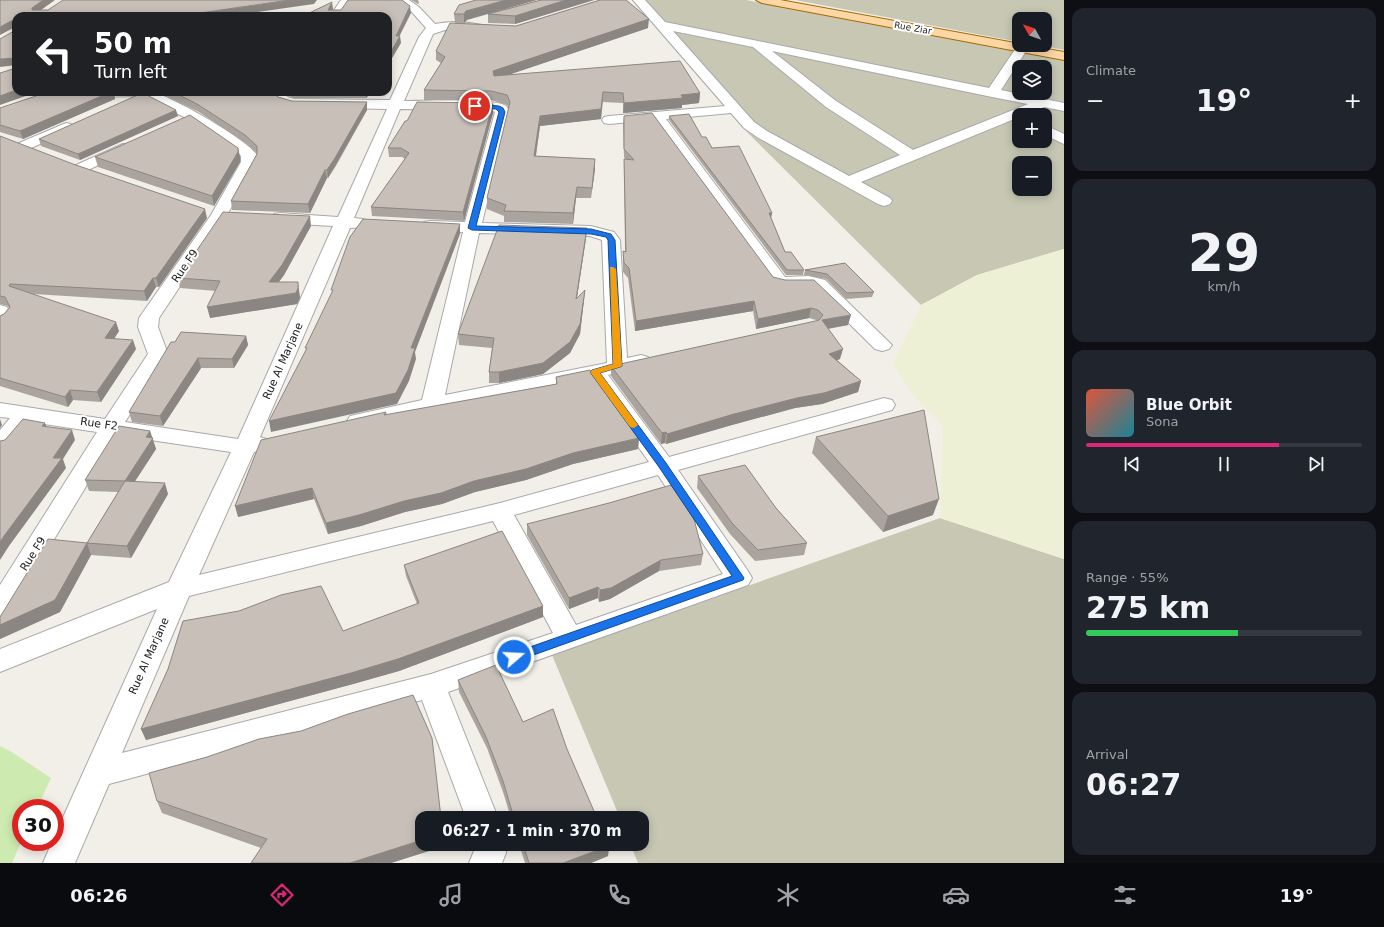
<!DOCTYPE html>
<html lang="en">
<head>
<meta charset="utf-8">
<style>
  :root { --surface:#171b24; --page:#20242c; --text:#f1f3f6; --muted:#9ea1a6; --line:#363941; --accent:#db2777 }
  body { margin:0; font-family:"DejaVu Sans",sans-serif; background:var(--page); color:var(--text); height:100vh; display:flex; flex-direction:column; font-size:15px; white-space:nowrap }
  * { box-sizing:border-box; margin:0 }
  p { font-size:13px; color:var(--muted) }
  .icon { flex:none; width:22px; height:22px; fill:none; stroke:currentColor; stroke-width:2; stroke-linecap:round; stroke-linejoin:round }
  .map { position:relative; flex:1; overflow:hidden }
  .details { display:flex; flex-direction:column; gap:8px; padding:8px; background:#0d0f14; width:320px }
  .details>* { flex:none }
  .top-card { position:absolute; left:12px; top:12px; width:380px; height:84px; border-radius:12px; box-shadow:0 2px 10px #0003; background:#202124; color:#fff; overflow:hidden }
  .needle { width:26px; rotate:310deg }
  .fabs { position:absolute; left:1012px; top:12px; display:grid; gap:8px }
  .fabs a { display:grid; place-items:center; width:40px; height:40px; border-radius:8px; background:var(--surface); box-shadow:0 2px 10px #0003; font-size:20px }
  .speed { position:absolute; left:12px; top:799px; display:flex; gap:8px; font-size:20px; font-weight:700; text-align:center }
  .speed>* { display:grid; place-content:center; width:52px; height:52px; border-radius:50%; background:var(--surface); box-shadow:0 2px 10px #0003; line-height:1 }
  .speed .limit { border:6px solid #d22; background:#fff; color:#111 }
  .pin { position:absolute; display:grid; place-items:center; width:34px; height:34px; color:#fff; margin:-17px; border:2px solid #fff; border-radius:50%; box-shadow:0 1px 4px #0007 }
  .me { position:absolute; width:44px; margin:-22px; rotate:71deg; stroke-linejoin:round; filter:drop-shadow(0 0 3px #0008) }
  .turn { display:flex; align-items:center; gap:14px; height:84px; padding:0 16px; font-size:18px }
  .turn .icon { width:52px; height:52px; stroke-width:2.5 }
  .turn b { display:block; font-size:28px; line-height:34px }
  .big { font-size:30px; font-weight:700; line-height:1.1 }
  .details .card { flex:1; display:flex; flex-direction:column; justify-content:center; gap:6px; min-width:0; padding:0 14px; border-radius:12px; background:var(--page) }
  .details .dial { align-items:center; gap:0 }
  .dial b { font-size:52px; line-height:1 }
  .song { display:flex; align-items:center; gap:12px }
  .cover { width:48px; height:48px; border-radius:6px; background:linear-gradient(135deg,hsl(10 70% 55%),hsl(190 70% 35%)) }
  .played { height:4px; border-radius:2px; background:linear-gradient(90deg,var(--accent) 70%,var(--line) 70%) }
  .keys { display:flex; justify-content:space-around; direction:ltr }
  .heat { display:flex; justify-content:space-between; align-items:center; font-size:22px; direction:ltr }
  .charge { height:6px; border-radius:3px; background:linear-gradient(90deg,#34c759 55%,var(--line) 0) }
  .trip { position:absolute; left:415px; top:811px; width:234px; height:40px; border-radius:12px; background:var(--surface); box-shadow:0 2px 10px #0003; font-weight:700; line-height:40px; text-align:center }
  .tabs { display:flex; height:64px; justify-content:space-around; align-items:center; background:#090b0e; color:var(--muted) }
  .tabs .icon { width:28px; height:28px }
  .tabs .current { color:var(--accent) }
  .tabs b { font-size:18px; color:var(--text) }
  main { display:flex; flex:1; min-height:0 }
  .map>svg:first-child { display:block }
  .construction { fill:#c7c7b4; fill-rule:evenodd }
  .farmland { fill:#eef0d5 }
  .grass { fill:#cdebb0 }
  .lines { fill:none; stroke-linecap:round; stroke-linejoin:round }
  .minor-casing { stroke:#a9a9a9; stroke-width:2 }
  .major-casing { stroke:#a06b00; stroke-width:2 }
  .minor { fill:#fff; fill-rule:evenodd }
  .major { fill:#fcd6a4; fill-rule:evenodd }
  .wall { fill:#aba49e }
  .shaded-wall { fill:#8b8681 }
  .building { fill:#c7bfb8; stroke:#8b8681 }
  .route { fill:#1a73e8; stroke:#114b97 }
  .slow { fill:#f59e0b }
  .labels { text-anchor:middle; dominant-baseline:central; stroke-width:4; stroke-linejoin:round; paint-order:stroke }
  .far-street-label { font-size:9px; fill:#222; stroke:#fff }
  .street-label { font-size:11px; fill:#222; stroke:#fff }
</style>
</head>
<body>
<main>
<div class="map">
<svg width="1064" height="863" viewBox="0 0 1064 863">
  <rect width="100%" height="100%" fill="#f2efe9"/>
  <g class="construction">
    <path d="M632 0H746L1064 60V249L977 275 921 305 742 127ZM1019 67H1045V93H1019ZM1019 115H1045V141H1019ZM1019 163H1045V189H1019Z"/>
    <polygon points="795,0 1064,0 1064,50 1038,45 1045,45 1045,19 1019,19 1019,42"/>
    <polygon points="940,518 1064,559 1064,863 638,863 630,844 642,844 642,818 620,818 552,655"/>
  </g>
  <polygon class="farmland" points="1064,249 1064,559 940,518 943,427 914,396 893,364 921,305 977,275"/>
  <polygon class="grass" points="0,746 10,751 51,778 37,808 21,808 21,842 12,863 0,863"/>
  <g class="lines">
    <g class="minor-casing">
      <g id="minor">
        <polygon points="341,0 353,0 342,16 330,16"/>
        <path d="M396 0H409L419 7 435 24C450 21 468 22 482 25L484 28 482 31 478 32 445 30 433 34 404 101C421 101 496 98 506 106 508 108 508 110 509 112L482 223 591 226 614 232 620 240 627 358 641 355 648 357 651 361 648 365 608 375 669 457 884 398 892 400 895 405 892 410 678 470 748 571 752 578 748 585 448 692 498 818H466L422 700 109 784 75 863H43L52 842H55V835L157 609 0 672V649L169 582 231 452 117 435 9 614 0 617V585L97 432 31 422 8 449 0 451V430L10 418 0 417V403L105 419 148 354 138 327 139 318 211 215 241 162V156L236 151 188 119 142 96 84 97 79 96 77 93C83 91 149 90 156 93 177 100 245 138 257 155V162L227 215 159 318 158 327 168 354 125 422 238 439 333 226 280 223 274 222 272 218 274 214 280 213 338 217 387 109 294 107 280 104 273 98 276 92H290L287 97 294 99 390 100 419 37 426 28 411 11ZM400 109 490 110 495 112 465 222 430 221 424 222 422 226 424 230 463 232 422 400 350 416 347 421 350 426 358 428 432 411 590 379 649 462 500 503 199 575 254 452 266 449 269 444 266 439 260 437 350 228 363 227 365 223 363 219 354 218ZM479 233 590 236 602 240 607 363 445 395ZM658 475 723 574 576 625 514 515ZM493 521 553 633 431 674 122 753 189 596Z"/>
        <path d="M633 0H645L665 22 989 88 1018 45H1026L1028 48 1001 90 1064 103V111L1044 107 1025 115H1019V117L861 182 890 198 892 201 890 204 884 206 878 204 757 137 744 128 731 113 666 119 785 277 809 276 825 280 892 345 889 349 882 351 875 349 813 288 804 287 784 288 773 286 652 120 609 124 604 123 602 120 604 117 609 116 725 106ZM673 31 753 47 826 107 900 155 849 176 767 131 754 122ZM772 51 992 97 1028 104 913 150 836 101Z"/>
        <polygon points="66,123 71,124 73,127 71,130 29,149 24,150 19,149 17,146 19,143"/>
        <polygon points="1045,125 1064,134 1064,144 1045,135"/>
        <polygon points="123,144 128,145 130,148 128,151 86,171 81,173 76,171 73,168 76,165"/>
        <polygon points="0,305 7,307 12,317 7,323 0,325"/>
        <polygon points="474,844 506,844 506,853 502,863 469,863 474,851"/>
      </g>
    </g>
    <g class="major-casing">
      <polygon id="major" points="756,0 780,0 1064,52 1064,60 762,3"/>
    </g>
    <use href="#minor" class="minor"/>
    <use href="#major" class="major"/>
  </g>
  <g class="wall">
    <polygon points="411,0 418,0 419,3 418,4"/>
    <polygon points="476,0 467,20 464,23 455,23 516,26 600,0 627,0 627,1 648,28 511,74 700,93 699,103 682,105 682,108 623,113 623,103 603,102 601,119 540,126 536,156 595,159 595,169 591,198 576,198 573,224 504,222 504,216 487,209 487,198 509,109 507,105 491,100 424,100 424,90 441,63 436,60 436,51 455,23 454,14"/>
    <polygon points="541,0 594,0 515,24 488,23 488,14"/>
    <polygon points="68,92 114,92 115,99 23,139 0,132 0,108"/>
    <polygon points="158,92 275,92 274,93 278,97 292,101 367,110 336,166 328,178 327,178 310,213 232,210 231,201 257,154 257,153 247,144 199,112"/>
    <polygon points="289,92 372,92 366,98 294,98 289,96"/>
    <polygon points="493,104 493,113 464,221 372,216 371,207 405,159 402,157 389,157 388,148 407,121"/>
    <polygon points="178,116 80,160 41,146 39,139"/>
    <polygon points="624,116 773,277 848,325 828,329 840,359 837,360 861,381 858,392 822,404 795,408 732,425 666,444 665,443 661,444 611,376 611,366 817,321 816,320 809,318 756,329 753,311 635,331 628,278 623,272 623,251 625,252 624,168 624,159 625,159 624,157 623,124"/>
    <polygon points="669,116 702,137 772,213 771,218 785,252 804,270 803,275 786,275 669,120"/>
    <polygon points="0,136 207,218 159,287 156,287 147,301 33,294 119,331 114,339 136,349 101,402 73,400 68,407 0,386 0,316 4,314 9,308 8,306 0,304"/>
    <polygon points="238,148 240,157 240,162 214,206 98,167 95,157"/>
    <polygon points="311,226 284,275 279,282 299,293 300,298 297,304 210,318 216,291 180,288 178,278"/>
    <polygon points="586,238 577,298 584,300 580,334 570,353 543,374 499,383 489,383 489,372 492,348 459,345 458,334"/>
    <polygon points="845,263 874,292 872,297 846,299 826,279 804,275 805,270"/>
    <polygon points="246,336 248,345 234,368 201,368 163,426 132,422 129,412 175,342"/>
    <polygon points="556,377 639,438 638,449 573,464 526,480 475,492 442,504 405,512 361,526 328,534 314,499 238,517 386,412 387,415 556,384"/>
    <polygon points="150,431 156,449 135,481 168,494 131,558 91,555 60,612 0,639 0,617 87,543 118,492 89,491 85,480"/>
    <polygon points="816,437 933,515 883,532 812,453"/>
    <polygon points="698,476 776,508 807,543 804,555 755,561 730,534 697,488"/>
    <polygon points="527,524 703,554 701,565 659,571 610,599 599,602 598,598 569,609 527,535"/>
    <polygon points="404,565 543,606 543,617 399,671 353,684 146,740 141,729 343,631 417,604 406,576"/>
    <polygon points="458,680 523,722 597,818 511,818 503,792 487,748 459,692"/>
    <polygon points="157,801 432,850 391,863 251,863 261,848 162,813"/>
    <polygon points="519,844 609,844 609,846 608,856 591,863 525,863"/>
  </g>
  <g class="shaded-wall">
    <polygon points="43,0 55,0 34,15 32,10 32,8"/>
    <polygon points="290,0 317,0 314,4 229,16 179,16"/>
    <polygon points="506,0 537,0 467,20 464,23 464,14 466,11"/>
    <polygon points="566,0 594,0 515,24 515,16"/>
    <polygon points="332,2 333,9 330,16 328,10"/>
    <polygon points="410,6 411,13 397,41 400,36 401,43 388,65 388,57 396,36"/>
    <polygon points="649,19 648,28 493,80 493,71"/>
    <polygon points="13,20 15,27 0,35 0,27"/>
    <polygon points="16,58 16,65 0,67 0,59"/>
    <polygon points="16,90 16,92 37,92 0,105 0,96"/>
    <polygon points="111,92 114,92 115,99 23,139 20,131"/>
    <polygon points="366,92 372,92 366,98"/>
    <polygon points="603,92 601,119 540,126 534,167 534,156 540,116"/>
    <polygon points="700,93 699,103 682,105 682,108 623,113 624,103 681,95"/>
    <polygon points="367,102 367,110 328,178 327,170"/>
    <polygon points="493,104 493,113 464,221 463,212"/>
    <polygon points="176,110 178,116 80,160 78,154"/>
    <polygon points="238,148 240,157 240,162 214,206 212,196"/>
    <polygon points="595,159 595,169 591,198 592,188"/>
    <polygon points="325,170 327,178 310,213 308,204"/>
    <polygon points="577,187 576,198 573,224 573,213"/>
    <polygon points="205,209 207,218 159,287 156,278"/>
    <polygon points="769,213 772,213 771,218 768,218"/>
    <polygon points="310,216 311,226 284,275 271,292 269,282"/>
    <polygon points="460,224 460,234 415,352 416,359 409,381 397,404 271,432 269,421 411,348"/>
    <polygon points="587,228 586,238 575,310 576,299"/>
    <polygon points="153,278 156,287 147,301 144,291"/>
    <polygon points="298,282 300,298 297,304 210,318 207,307"/>
    <polygon points="585,290 584,300 580,334 570,353 543,374 499,383 499,372 543,363"/>
    <polygon points="754,301 753,311 635,331 636,321"/>
    <polygon points="811,308 809,318 756,329 758,319"/>
    <polygon points="851,315 848,325 820,330 822,320"/>
    <polygon points="116,322 119,331 108,348 105,338"/>
    <polygon points="246,336 248,345 234,368 232,359"/>
    <polygon points="133,340 136,349 101,402 97,392"/>
    <polygon points="843,349 840,359 827,364 829,354"/>
    <polygon points="198,358 201,368 163,426 160,416"/>
    <polygon points="861,381 858,392 822,404 795,408 732,425 666,444 667,434 734,414"/>
    <polygon points="70,390 73,400 68,407 65,397"/>
    <polygon points="0,419 2,425 0,428"/>
    <polygon points="45,423 49,433 42,426"/>
    <polygon points="72,430 75,440 63,459 66,468 9,546 0,560 0,542 53,458"/>
    <polygon points="150,431 156,449 128,492 125,481 146,437"/>
    <polygon points="666,432 665,443 661,444 662,433"/>
    <polygon points="639,438 638,449 573,464 526,480 475,492 442,504 405,512 361,526 328,534 326,523 573,453"/>
    <polygon points="165,483 168,494 131,558 127,546"/>
    <polygon points="312,488 314,499 238,517 235,506"/>
    <polygon points="939,499 933,515 883,532 888,516"/>
    <polygon points="87,543 91,555 60,612 0,639 0,625"/>
    <polygon points="661,560 659,571 610,599 599,602 600,590"/>
    <polygon points="598,587 598,598 569,609 569,598"/>
    <polygon points="543,606 543,617 399,671 353,684 146,740 141,729"/>
    <polygon points="422,840 422,844 436,844 432,850 391,863 350,863"/>
    <polygon points="609,846 608,856 591,863 563,863"/>
  </g>
  <g class="building">
    <polygon points="0,0 43,0 32,8 32,10 48,10 63,0 290,0 179,16 16,16 16,58 0,59 0,39 14,31 15,20 13,20 0,27"/>
    <polygon points="348,0 402,0 410,6 396,36 400,36 388,57 388,16 303,16 332,2 328,10 341,10"/>
    <polygon points="476,0 506,0 466,11 464,14 454,14 459,5"/>
    <polygon points="541,0 566,0 515,16 488,14"/>
    <polygon points="600,0 626,0 649,19 493,71 494,76 680,61 700,93 681,95 683,98 624,103 623,93 603,92 601,109 540,116 534,156 595,159 592,188 577,187 573,213 504,211 506,205 487,198 510,102 507,95 491,91 424,90 445,57 436,51 450,23 516,26"/>
    <polygon points="16,68 16,90 0,96 0,73"/>
    <polygon points="68,92 111,92 20,131 0,125 0,108 45,93"/>
    <polygon points="141,92 176,110 78,154 39,139 140,94"/>
    <polygon points="173,92 273,92 278,97 292,101 367,102 335,158 327,170 325,170 308,204 231,201 257,154 257,146 245,135 197,104"/>
    <polygon points="417,102 489,103 493,104 463,212 371,207 409,153 401,148 388,148 405,121 407,121"/>
    <polygon points="652,113 773,277 785,280 814,280 851,315 822,320 843,349 829,354 861,381 824,393 797,398 734,414 667,434 666,432 662,433 611,366 811,322 819,320 823,315 818,310 811,308 758,319 754,301 636,321 629,268 624,263 623,251 626,252 624,159 634,160 624,149 624,116"/>
    <polygon points="689,114 702,137 706,137 712,148 739,146 772,213 769,213 785,252 791,252 804,270 787,270 669,116"/>
    <polygon points="190,115 238,148 238,152 212,196 95,157"/>
    <polygon points="0,136 73,164 205,209 156,278 153,278 144,291 10,284 9,286 116,322 105,338 133,340 97,392 70,390 65,397 0,378 0,316 4,314 10,307 5,297 0,296"/>
    <polygon points="223,212 310,216 282,265 269,282 298,282 298,288 296,293 207,307 220,281 178,278"/>
    <polygon points="363,219 460,224 411,348 415,348 408,370 396,393 269,421 307,348 305,348 333,290 331,290 350,237"/>
    <polygon points="499,225 587,228 576,299 585,290 580,324 570,342 543,363 499,372 489,372 494,338 458,334"/>
    <polygon points="845,263 874,292 847,293 827,274 805,270"/>
    <polygon points="181,332 246,336 232,359 198,358 160,416 129,412 171,342 175,342"/>
    <polygon points="590,370 639,438 573,453 526,469 474,481 441,493 404,501 359,515 326,523 312,488 235,506 261,440 386,412 384,415 557,384 556,377"/>
    <polygon points="924,410 939,499 888,516 816,437"/>
    <polygon points="23,419 45,423 42,426 72,430 53,458 62,458 4,536 0,542 0,441 5,440"/>
    <polygon points="119,426 150,431 146,437 153,438 125,481 85,480"/>
    <polygon points="745,465 776,508 807,543 758,550 732,523 698,476"/>
    <polygon points="125,481 165,483 127,546 87,543"/>
    <polygon points="671,485 694,519 703,554 661,560 611,588 600,590 598,587 569,598 527,524 609,503"/>
    <polygon points="502,531 543,606 398,659 351,673 141,729 168,669 183,621 239,611 281,595 321,586 343,631 419,603 404,565"/>
    <polygon points="48,539 87,543 55,600 0,625 0,617"/>
    <polygon points="496,665 523,722 553,709 567,749 597,818 514,818 503,781 486,737 458,680"/>
    <polygon points="413,695 432,738 441,818 422,818 422,840 350,863 251,863 267,839 157,801 149,773 207,757 259,739 301,731 348,714"/>
    <polygon points="523,844 609,844 609,846 563,863 529,863"/>
  </g>
  <polygon class="route" points="475,104 499,106 503,108 505,112 476,226 591,229 611,234 615,240 622,366 620,367 600,373 666,463 744,578 743,580 514,662 510,661 509,657 510,654 732,576 659,467 590,372 592,370 613,364 608,240 606,237 591,234 472,230 468,228 499,112 496,109 473,107 473,105"/>
  <polygon class="slow" points="610,267 613,267 616,269 622,366 620,367 600,373 638,425 634,428 630,427 590,372 592,370 613,364"/>
  <g class="labels">
    <g class="far-street-label">
      <text transform="translate(913 28) rotate(10)">Rue Ziar</text>
    </g>
    <g class="street-label">
      <text transform="translate(185 266) rotate(-56)">Rue F9</text>
      <text transform="translate(283 361) rotate(-66)">Rue Al Marjane</text>
      <text transform="translate(99 424) rotate(8)">Rue F2</text>
      <text transform="translate(33 554) rotate(-58)">Rue F9</text>
      <text transform="translate(149 656) rotate(-66)">Rue Al Marjane</text>
    </g>
  </g>
</svg>
<div class="fabs">
<a><svg class="needle" viewBox="-14 -14 28 28"><path d="M0-13l5 13h-10z" fill="#e53935"/><path d="M0 13l5-13h-10z" fill="#9ea1a6"/></svg></a>
<a><svg class="icon" aria-label="layers" viewBox="0 0 24 24"><path d="M12 4l9 5-9 5-9-5zM3 14l9 5 9-5"/></svg></a>
<a>+</a>
<a>−</a>
</div>
<div class="speed"><div class="limit">30</div></div>
<div class="pin" style="left:475px;top:106px;background:#d93025"><svg class="icon" aria-label="arrive" viewBox="0 0 24 24"><path d="M6 21V4h12l-3 4 3 4H6"/></svg></div>
<svg class="me" style="left:514px;top:657px" viewBox="-20 -20 40 40"><circle r="17" fill="#1a73e8" stroke="#fff" stroke-width="3"/><path d="M0-11L8 9 0 5-8 9z" fill="#fff"/></svg>
<div class="trip">06:27 · 1 min · 370 m</div>
<div class="top-card">
<div class="turn"><svg class="icon" aria-label="left" viewBox="0 0 24 24"><path d="M17 20v-9H6M10 6l-5 5 5 5"/></svg><div><b>50 m</b>Turn left</div></div>
</div>
</div>
<section class="details">
<div class="card"><p>Climate</p>
<div class="heat"><a>−</a><b class="big">19°</b><a>+</a></div>
</div>
<div class="card dial"><b>29</b><p>km/h</p></div>
<div class="card">
<div class="song"><i class="cover"></i><div><b>Blue Orbit</b><p>Sona</p></div></div>
<div class="played"></div>
<div class="keys"><svg class="icon" aria-label="previous" viewBox="0 0 24 24"><path d="M18 5L8 12l10 7zM5 5v14"/></svg><svg class="icon" aria-label="pause" viewBox="0 0 24 24"><path d="M8 5v14M16 5v14"/></svg><svg class="icon" aria-label="next" viewBox="0 0 24 24"><path d="M6 5l10 7-10 7zM19 5v14"/></svg></div>
</div>
<div class="card"><p>Range · 55%</p><b class="big">275 km</b><div class="charge"></div></div>
<div class="card"><p>Arrival</p><b class="big">06:27</b></div>
</section>
</main>
<nav class="tabs">
<b>06:26</b>
<svg class="icon current" aria-label="directions" viewBox="0 0 24 24"><path d="M12 3l9 9-9 9-9-9zM9 14v-3h6M13 9l2 2-2 2"/></svg>
<svg class="icon" aria-label="music" viewBox="0 0 24 24"><path d="M9 18V5l10-2v13"/><circle cx="6" cy="18" r="3"/><circle cx="16" cy="16" r="3"/></svg>
<svg class="icon" aria-label="phone" viewBox="0 0 24 24"><path d="M5 4h4l2 5-3 2q2 4 5 5l2-3 5 2v4C11 20 4 13 5 4z"/></svg>
<svg class="icon" aria-label="climate" viewBox="0 0 24 24"><path d="M12 3v18M4 7l16 10M4 17L20 7"/></svg>
<svg class="icon" aria-label="car" viewBox="0 0 24 24"><path d="M5 17H2v-5l4-1 3-4h7l3 4 3 1v5h-3M9 17h6M6 11h13"/><circle cx="7" cy="17" r="2"/><circle cx="17" cy="17" r="2"/></svg>
<svg class="icon" aria-label="filters" viewBox="0 0 24 24"><path d="M4 7h16M4 17h16"/><circle cx="9" cy="7" r="2"/><circle cx="15" cy="17" r="2"/></svg>
<b>19°</b>
</nav>
</body>
</html>
